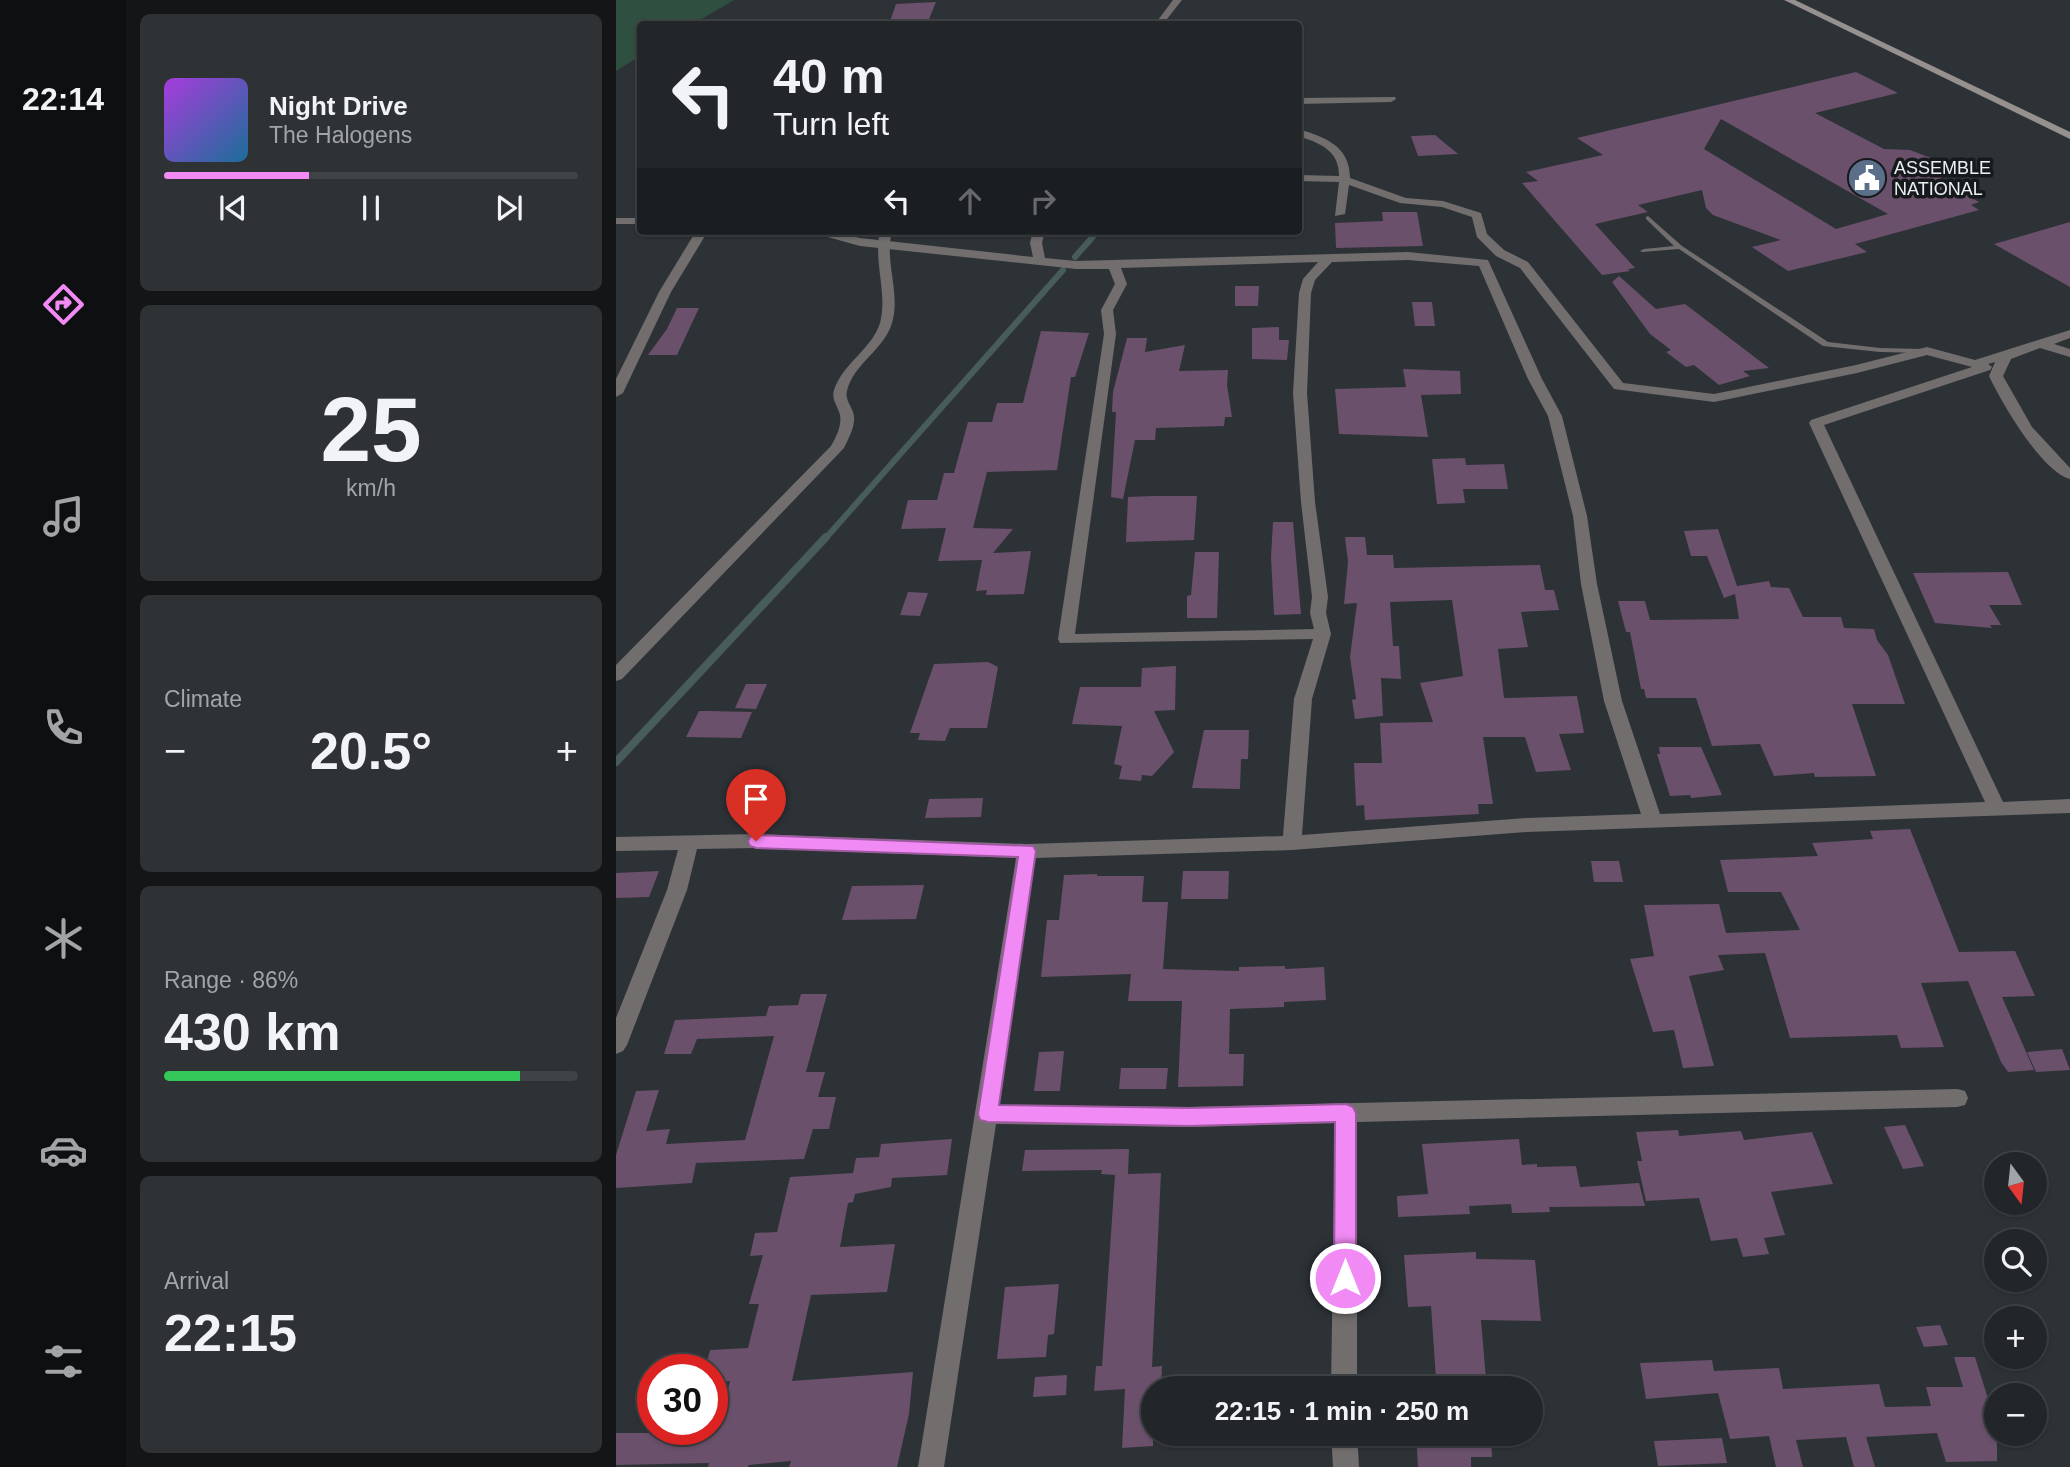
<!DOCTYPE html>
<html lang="en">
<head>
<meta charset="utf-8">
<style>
  :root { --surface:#222629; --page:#2e3235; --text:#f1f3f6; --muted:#a2a5a8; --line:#3f4346; --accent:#f18af4 }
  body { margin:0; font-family:Arial,sans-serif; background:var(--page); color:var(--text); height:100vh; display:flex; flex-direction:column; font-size:26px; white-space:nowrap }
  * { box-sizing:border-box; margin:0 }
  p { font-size:23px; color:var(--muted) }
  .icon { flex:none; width:38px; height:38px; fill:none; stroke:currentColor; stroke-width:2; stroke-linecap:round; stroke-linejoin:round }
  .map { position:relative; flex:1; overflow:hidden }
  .sheet { display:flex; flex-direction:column; gap:14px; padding:14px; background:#131517; width:490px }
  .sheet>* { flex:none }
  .guide { position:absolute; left:21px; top:21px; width:665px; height:214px; border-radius:7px; box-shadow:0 2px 5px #0004,0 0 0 2px var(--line); background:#222629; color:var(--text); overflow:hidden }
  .needle { width:46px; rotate:165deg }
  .buttons { position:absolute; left:1368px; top:1152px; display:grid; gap:14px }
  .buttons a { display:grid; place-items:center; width:63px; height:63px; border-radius:50%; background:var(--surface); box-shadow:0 2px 5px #0004,0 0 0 2px var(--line); font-size:35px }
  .speed { position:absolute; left:21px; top:1354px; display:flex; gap:14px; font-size:35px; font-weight:700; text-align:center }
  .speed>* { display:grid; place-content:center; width:91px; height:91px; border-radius:50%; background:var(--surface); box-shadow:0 2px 5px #0004,0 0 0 2px var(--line); line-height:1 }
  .speed .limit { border:10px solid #d22; background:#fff; color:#111 }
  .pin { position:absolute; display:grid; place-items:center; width:60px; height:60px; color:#fff; margin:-72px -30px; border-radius:50% 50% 50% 0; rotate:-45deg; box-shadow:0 0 7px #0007 }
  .pin .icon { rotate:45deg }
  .me { position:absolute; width:77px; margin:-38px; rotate:0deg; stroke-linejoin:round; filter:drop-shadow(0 0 5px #0008) }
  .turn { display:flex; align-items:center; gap:24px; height:147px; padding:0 21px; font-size:32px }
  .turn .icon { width:91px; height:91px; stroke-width:2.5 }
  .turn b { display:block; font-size:49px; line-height:60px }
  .lanes { display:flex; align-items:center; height:66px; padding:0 21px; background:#0003; justify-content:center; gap:35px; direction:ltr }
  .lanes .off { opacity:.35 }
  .big { font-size:52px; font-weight:700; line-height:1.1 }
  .sheet .card { flex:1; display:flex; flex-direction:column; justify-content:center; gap:10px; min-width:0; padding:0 24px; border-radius:10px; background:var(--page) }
  .sheet .dial { align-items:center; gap:0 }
  .dial b { font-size:91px; line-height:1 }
  .song { display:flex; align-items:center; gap:21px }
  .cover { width:84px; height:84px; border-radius:10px; background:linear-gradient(135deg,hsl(280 70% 55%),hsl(200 70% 35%)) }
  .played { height:7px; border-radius:4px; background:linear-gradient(90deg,var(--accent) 35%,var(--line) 35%) }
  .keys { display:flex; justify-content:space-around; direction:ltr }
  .heat { display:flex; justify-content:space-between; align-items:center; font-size:38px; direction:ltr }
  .charge { height:10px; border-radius:5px; background:linear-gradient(90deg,#34c759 86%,var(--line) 0) }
  .trip { position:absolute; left:525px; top:1376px; width:402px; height:70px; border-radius:35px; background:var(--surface); box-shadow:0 2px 5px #0004,0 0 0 2px var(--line); font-weight:700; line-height:70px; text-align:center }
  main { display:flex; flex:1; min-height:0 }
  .menu { display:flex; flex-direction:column; width:126px; justify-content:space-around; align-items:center; background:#0e0f10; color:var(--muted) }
  .menu .icon { width:49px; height:49px }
  .menu .current { color:var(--accent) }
  .menu b { font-size:32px; color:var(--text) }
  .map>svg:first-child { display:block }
  .green { fill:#2f5040 }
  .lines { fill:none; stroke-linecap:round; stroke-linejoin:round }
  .stream-far2 { stroke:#495c5c; stroke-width:4.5 }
  .stream-far1 { stroke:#495c5c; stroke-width:6 }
  .stream { stroke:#495c5c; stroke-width:8 }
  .building { fill:#6a506a; fill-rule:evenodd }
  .service { fill:#726e6e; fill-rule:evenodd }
  .minor { fill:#726e6e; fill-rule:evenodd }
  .tertiary { fill:#726e6e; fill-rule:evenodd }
  .secondary { fill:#96908f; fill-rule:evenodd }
  .route { fill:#f18af4; stroke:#9d5a9f; stroke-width:2 }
  .labels { text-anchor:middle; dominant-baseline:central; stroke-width:7; stroke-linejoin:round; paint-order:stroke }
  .far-poi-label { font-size:18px; fill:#ecf0f3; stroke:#171a1c; text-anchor:start }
</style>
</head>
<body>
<main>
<nav class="menu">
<b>22:14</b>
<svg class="icon current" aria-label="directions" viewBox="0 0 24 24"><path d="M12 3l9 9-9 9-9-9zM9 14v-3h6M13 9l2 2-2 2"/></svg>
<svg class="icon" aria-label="music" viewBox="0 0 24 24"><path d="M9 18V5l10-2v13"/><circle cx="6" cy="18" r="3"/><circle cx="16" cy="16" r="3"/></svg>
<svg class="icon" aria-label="phone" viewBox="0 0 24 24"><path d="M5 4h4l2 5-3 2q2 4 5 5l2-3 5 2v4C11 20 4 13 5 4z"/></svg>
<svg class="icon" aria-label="climate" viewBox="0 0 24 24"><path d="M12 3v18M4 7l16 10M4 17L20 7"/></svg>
<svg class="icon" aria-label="car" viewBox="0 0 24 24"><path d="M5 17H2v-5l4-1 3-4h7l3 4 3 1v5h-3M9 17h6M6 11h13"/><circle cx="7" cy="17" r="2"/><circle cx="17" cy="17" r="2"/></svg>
<svg class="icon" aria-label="filters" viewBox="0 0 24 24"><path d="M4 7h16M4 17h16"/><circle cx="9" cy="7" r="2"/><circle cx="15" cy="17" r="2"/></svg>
</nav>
<section class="sheet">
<div class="card">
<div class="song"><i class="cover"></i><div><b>Night Drive</b><p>The Halogens</p></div></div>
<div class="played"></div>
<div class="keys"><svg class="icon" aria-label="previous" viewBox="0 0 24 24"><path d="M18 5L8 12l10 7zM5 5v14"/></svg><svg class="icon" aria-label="pause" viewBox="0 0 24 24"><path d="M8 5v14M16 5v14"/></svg><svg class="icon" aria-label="next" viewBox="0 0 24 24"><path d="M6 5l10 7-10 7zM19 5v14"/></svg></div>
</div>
<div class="card dial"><b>25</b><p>km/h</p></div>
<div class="card"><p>Climate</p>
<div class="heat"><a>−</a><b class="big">20.5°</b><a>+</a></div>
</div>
<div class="card"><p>Range · 86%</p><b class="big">430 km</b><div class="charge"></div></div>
<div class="card"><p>Arrival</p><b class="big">22:15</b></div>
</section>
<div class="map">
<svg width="1454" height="1467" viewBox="0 0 1454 1467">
  <rect width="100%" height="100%" fill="#2d3237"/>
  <polygon class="green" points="0,0 118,0 77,24 24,24 24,56 0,71"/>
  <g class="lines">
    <polyline class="stream-far2" points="480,234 482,231"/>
    <g class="stream-far1">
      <polyline points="459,257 481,232"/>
      <polyline points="209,539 447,270"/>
    </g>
    <polyline class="stream" points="0,762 210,537"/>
  </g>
  <g class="building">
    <polygon points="320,2 311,24 273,24 280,4"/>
    <path d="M1240 72 1282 93 1199 113 1268 149 1294 150 1320 160 1327 169 1325 181 1363 202 1355 205 1363 210 1239 244 1251 252 1172 271 1136 247 1165 240 1097 215 1090 208 1086 190 1022 205 1032 212 979 224 1019 268 1012 269 1014 271 986 275 906 183 922 181 910 172 987 155 961 138ZM1105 119 1272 214 1220 229 1088 149Z"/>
    <polygon points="819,135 842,154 802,156 795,136"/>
    <polygon points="766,212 801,212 807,246 720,248 719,223 767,221"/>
    <polygon points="1454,222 1454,287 1378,244"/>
    <polygon points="1003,276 1040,309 1069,304 1153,368 1127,371 1134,376 1103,385 1078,365 1070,367 1050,352 1055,350 1034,334 996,282"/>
    <polygon points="619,286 643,286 642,306 619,306"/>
    <polygon points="796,302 816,302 819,326 799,326"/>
    <polygon points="61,308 83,308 61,355 32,355 51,329"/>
    <polygon points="663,327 663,340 673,340 671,360 636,359 636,328"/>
    <polygon points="425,331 473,333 459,377 455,377 441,470 371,472 357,528 397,529 377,553 415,551 408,594 370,595 371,590 360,591 366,560 322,561 330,528 285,529 292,500 321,500 328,473 338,473 352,422 376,422 381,403 407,403"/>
    <polygon points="511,338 531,338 529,352 569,345 563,371 612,370 611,385 616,417 609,417 608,426 540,428 539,440 519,440 507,499 495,497 500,412 496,412 497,392"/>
    <polygon points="787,369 844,371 845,394 805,395 812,437 723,434 719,389 790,387"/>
    <polygon points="849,458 850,465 888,464 892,489 847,489 849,503 821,504 816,459"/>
    <polygon points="537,496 581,496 578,540 510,542 512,497"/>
    <polygon points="657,522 677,522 685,614 658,615 655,557"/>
    <polygon points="1102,529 1121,586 1153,581 1155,587 1173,588 1187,617 1225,617 1228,628 1258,629 1261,640 1272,655 1289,704 1236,704 1260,776 1199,777 1198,773 1158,776 1144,744 1096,746 1080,698 1030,698 1028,689 1025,689 1014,632 1010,632 1002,601 1029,601 1034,620 1123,619 1119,594 1108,598 1091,556 1075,556 1068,531"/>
    <polygon points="729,537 749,537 751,555 777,555 778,568 924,565 929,590 938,590 943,610 905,612 912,647 882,649 888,698 961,696 968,733 943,734 955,770 920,772 909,737 867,737 877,804 862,804 863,814 749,820 748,805 740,806 738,763 766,763 764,723 817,722 804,683 847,676 836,600 774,602 777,646 783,646 785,679 765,678 767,716 739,719 736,700 740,699 734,657 741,603 728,604 732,562"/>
    <polygon points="579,552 603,552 601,618 571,618 571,596 575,595"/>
    <polygon points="1392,572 1406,605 1373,605 1385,625 1374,625 1376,628 1319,623 1297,573"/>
    <polygon points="292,592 312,593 304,616 284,615"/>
    <polygon points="372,662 382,667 371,728 334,728 329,741 302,740 304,733 294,733 318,664"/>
    <polygon points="560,666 559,710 538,711 558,752 536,776 526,775 525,781 503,779 506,766 498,764 506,726 456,724 464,687 525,687 526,668"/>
    <polygon points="130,684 151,684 140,709 119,708"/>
    <polygon points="83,711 93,711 136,712 125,738 70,737"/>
    <polygon points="588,730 633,730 632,759 625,759 624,789 576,788"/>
    <polygon points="1043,747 1085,747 1106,795 1075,798 1074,795 1054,796 1041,754 1044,754"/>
    <polygon points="367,798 365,817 309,818 313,799"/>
    <polygon points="1294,829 1343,952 1399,951 1419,996 1386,997 1418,1070 1392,1072 1385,1062 1352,981 1305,983 1328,1047 1285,1048 1281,1035 1174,1038 1149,953 1102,955 1108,970 1073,976 1098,1066 1067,1068 1058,1030 1037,1032 1014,959 1038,956 1028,905 1103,904 1110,933 1184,930 1165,892 1112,892 1104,860 1202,856 1196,843 1257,839 1254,831"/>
    <polygon points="975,861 1003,861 1007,882 978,882"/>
    <polygon points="43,871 33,897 0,898 0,873"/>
    <polygon points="567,871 613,871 612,899 565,899"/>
    <polygon points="481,874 481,876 528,876 526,902 552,902 547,969 623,971 623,967 669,966 669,969 708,967 710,1000 668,1002 668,1007 614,1009 613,1054 628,1054 627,1086 562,1087 566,1001 512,1001 515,974 425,977 431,920 443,920 448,875"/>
    <polygon points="308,885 300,919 226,920 236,886"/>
    <polygon points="185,994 211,994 190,1072 209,1072 202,1097 220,1097 213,1129 197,1129 188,1159 80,1163 76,1183 0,1188 0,1155 20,1091 43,1090 30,1131 54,1129 50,1144 129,1140 158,1036 81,1039 75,1054 48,1054 59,1020 150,1016 153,1006 182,1005"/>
    <polygon points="1446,1049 1454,1070 1420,1072 1411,1052"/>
    <polygon points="448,1051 444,1091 418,1091 423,1052"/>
    <polygon points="505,1068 552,1068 550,1089 503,1089"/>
    <polygon points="1289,1125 1308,1166 1287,1169 1268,1127"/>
    <polygon points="1062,1130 1063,1136 1125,1131 1128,1140 1196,1132 1217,1184 1155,1192 1169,1235 1148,1238 1153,1254 1127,1257 1121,1238 1095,1241 1083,1198 1030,1201 1021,1161 1026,1161 1020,1132"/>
    <polygon points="336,1139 331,1175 276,1178 275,1187 239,1194 237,1202 232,1203 224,1247 279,1244 271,1292 195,1295 176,1381 297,1372 293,1414 281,1467 173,1467 175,1461 133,1465 132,1467 92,1467 93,1463 0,1465 0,1433 78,1433 79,1430 96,1430 96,1425 103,1425 114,1381 96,1383 96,1370 89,1370 94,1350 132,1348 143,1304 133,1304 147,1255 134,1256 139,1233 161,1232 174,1177 237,1173 240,1158 263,1157 265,1144"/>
    <polygon points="903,1139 906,1165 921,1164 921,1167 960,1166 964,1187 1023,1183 1029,1206 933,1207 934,1212 896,1213 895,1204 853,1206 854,1214 782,1217 781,1196 812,1194 806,1144"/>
    <polygon points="513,1149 512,1174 545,1173 536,1367 546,1366 545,1388 537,1388 537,1446 506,1448 509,1389 478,1391 480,1366 486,1366 499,1175 485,1174 486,1170 406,1171 409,1150"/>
    <polygon points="860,1252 860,1259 919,1260 925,1321 865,1320 870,1379 820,1379 815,1306 792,1307 788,1255"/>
    <polygon points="443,1284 438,1334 432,1335 430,1357 381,1359 389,1287"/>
    <polygon points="1324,1325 1332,1345 1308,1347 1300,1327"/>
    <polygon points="1338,1357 1359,1357 1374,1405 1381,1405 1381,1461 1330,1462 1321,1433 1250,1437 1259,1467 1238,1467 1230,1437 1180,1440 1187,1467 1160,1467 1153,1436 1114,1439 1102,1393 1030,1399 1024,1363 1096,1360 1098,1371 1163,1368 1167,1389 1263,1384 1269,1407 1315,1406 1310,1387 1347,1387"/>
    <polygon points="451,1375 450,1395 417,1397 419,1377"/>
    <polygon points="800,1433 875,1433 876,1457 855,1457 855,1467 802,1467"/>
    <polygon points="1106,1438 1111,1463 1042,1466 1038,1441"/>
  </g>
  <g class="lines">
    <polygon class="service" points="1032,216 1066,246 1212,342 1264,348 1308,349 1312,351 1308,353 1264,352 1207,346 1063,249 1026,252 1024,251 1028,249 1058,246 1030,219 1030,217"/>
    <g class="minor">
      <polygon points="779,97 780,99 775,102 682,104 682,98"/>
      <path d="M682 129C709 137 734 146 734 178L790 198 827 201 865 213 871 234 888 250 912 262 1007 383 1098 394 1240 365 1311 347 1359 360 1454 330V338L1438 344 1454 349V357L1424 348 1395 359 1387 376 1416 427 1454 468V479C1425 471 1386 403 1373 376L1379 362 1372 364 1376 367 1374 370 1208 425 1387 802 1454 799V813L911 832 676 850 419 858 382 1105 573 1107 1341 1089 1349 1091 1352 1098 1349 1105 1341 1107 741 1122V1388H715L719 1123 573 1127 380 1124 328 1467H302L400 858 140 848 81 849 71 890 11 1045 7 1051 0 1054V1018L51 890 62 850 0 851V837L140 834 411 844 667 836 678 699 697 639 444 643 442 639 488 334 485 310 499 284 493 269H460L244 246 190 231H211L244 238 417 257 414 243 417 231H429L426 243 429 258 460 261 792 252 872 260 926 379 946 416 971 516 981 584 1006 701 1044 814 1369 802 1193 423 1195 420 1356 367 1311 355 1241 373 1098 402 998 389 904 268 880 256 861 237 856 217 826 207 784 203 733 185 729 214 719 216 723 182 682 181V175L723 176C723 150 704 143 682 136ZM792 260 863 266 912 379 932 416 957 516 965 584 988 701 1025 814 911 818 686 835 696 699 715 634 710 613 712 597 699 502 691 393 695 293 699 280 716 262ZM702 262 687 279 683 293 677 393 685 502 696 597 694 613 698 629 459 634 500 334 497 310 511 284 505 268Z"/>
      <rect x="0" y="218" width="24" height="6"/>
      <polygon points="80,231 92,231 55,292 7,393 0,397 0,379 43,292"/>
      <polygon points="715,1433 741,1433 743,1467 717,1467"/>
    </g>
    <g class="tertiary">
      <polygon points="557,0 566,0 547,24 539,24"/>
      <path d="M264 231H276C268 262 285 293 276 323 268 350 237 364 231 391 229 399 234 404 237 412 241 424 233 437 228 448L6 679 0 681V665L215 446C220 437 226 426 224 415 222 406 215 400 218 390 227 363 256 349 264 323 272 293 257 262 264 231Z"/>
    </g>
    <polygon class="secondary" points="1168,0 1179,0 1454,132 1454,139"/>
  </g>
  <polygon class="route" points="140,835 417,846 420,851 383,1105 573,1108 730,1104 737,1107 740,1113 740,1278 737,1285 729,1288 721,1285 718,1278 719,1122 573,1126 372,1122 364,1120 362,1114 402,857 140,848 134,846 132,841 134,837"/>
  <defs>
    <g id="civic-disc" transform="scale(2.0125)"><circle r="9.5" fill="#5c6f8a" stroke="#171a1c"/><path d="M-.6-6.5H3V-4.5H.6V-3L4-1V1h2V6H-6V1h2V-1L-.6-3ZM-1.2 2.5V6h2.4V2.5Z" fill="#fff"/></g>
  </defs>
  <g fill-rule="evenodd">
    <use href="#civic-disc" x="1251" y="178"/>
  </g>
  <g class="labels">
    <g class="far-poi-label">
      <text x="1278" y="168">ASSEMBLE<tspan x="1278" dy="21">NATIONAL</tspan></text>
    </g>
  </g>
</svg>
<div class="buttons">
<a><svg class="needle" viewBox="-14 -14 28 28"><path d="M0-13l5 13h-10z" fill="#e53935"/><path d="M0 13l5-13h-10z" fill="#a2a5a8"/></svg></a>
<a><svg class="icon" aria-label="search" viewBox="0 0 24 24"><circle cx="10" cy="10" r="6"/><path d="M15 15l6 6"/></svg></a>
<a>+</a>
<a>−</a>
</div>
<div class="speed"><div class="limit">30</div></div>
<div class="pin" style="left:140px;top:841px;background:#d93025"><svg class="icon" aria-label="arrive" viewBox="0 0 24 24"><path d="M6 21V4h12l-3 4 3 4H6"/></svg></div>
<svg class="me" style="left:729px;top:1278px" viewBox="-20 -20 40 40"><circle r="17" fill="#f18af4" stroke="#fff" stroke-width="3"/><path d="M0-11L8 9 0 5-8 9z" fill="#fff"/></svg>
<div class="trip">22:15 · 1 min · 250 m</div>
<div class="guide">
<div class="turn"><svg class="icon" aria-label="left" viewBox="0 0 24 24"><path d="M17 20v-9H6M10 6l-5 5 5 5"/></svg><div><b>40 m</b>Turn left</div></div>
<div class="lanes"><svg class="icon" aria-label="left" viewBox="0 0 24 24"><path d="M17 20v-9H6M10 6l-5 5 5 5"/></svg><svg class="icon off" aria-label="ahead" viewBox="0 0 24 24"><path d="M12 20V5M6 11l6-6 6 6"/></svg><svg class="icon off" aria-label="right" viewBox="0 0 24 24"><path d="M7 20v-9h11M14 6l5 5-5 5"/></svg></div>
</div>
</div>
</main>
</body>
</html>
